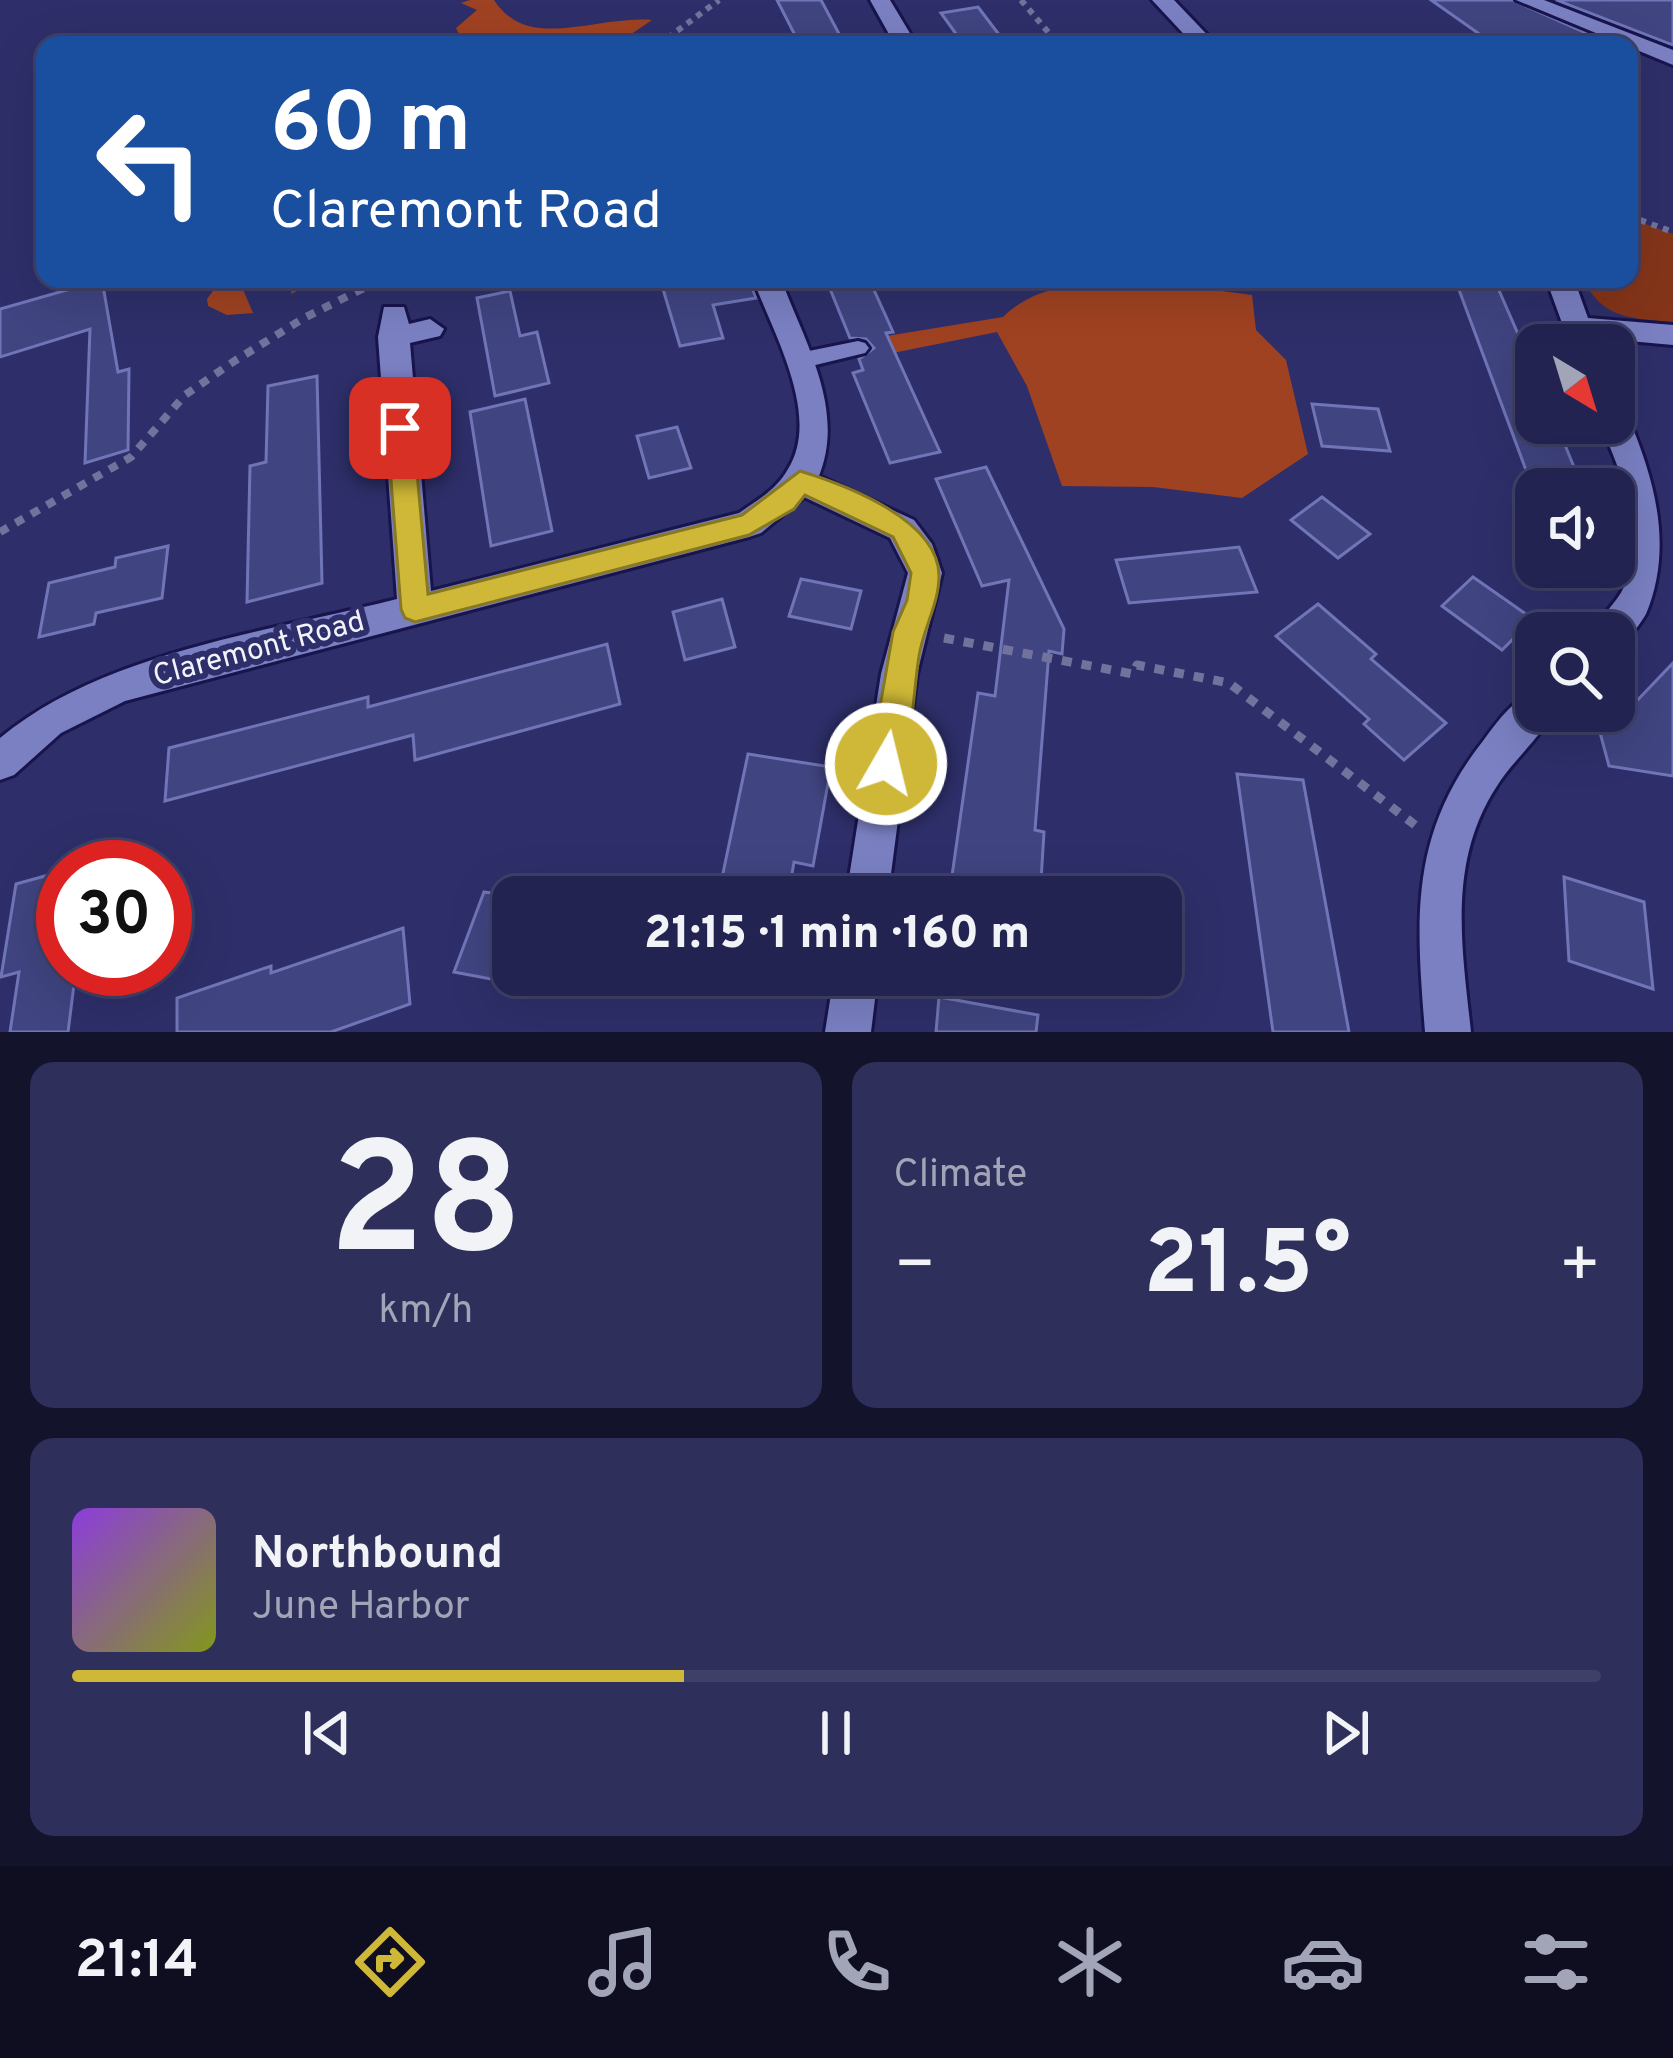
<!DOCTYPE html>
<html lang="en">
<head>
<meta charset="utf-8">
<style>
  :root { --surface:#222350; --page:#2e2f5a; --text:#f1f3f6; --muted:#a2a4b7; --line:#3f4067; --accent:#cfb837 }
  body { margin:0; font-family:Overpass,sans-serif; background:var(--page); color:var(--text); height:100vh; display:flex; flex-direction:column; font-size:45px; white-space:nowrap }
  * { box-sizing:border-box; margin:0 }
  p { font-size:39px; color:var(--muted) }
  .icon { flex:none; width:66px; height:66px; fill:none; stroke:currentColor; stroke-width:2; stroke-linecap:round; stroke-linejoin:round }
  .map { position:relative; height:1032px; overflow:hidden }
  .side { display:flex; flex-direction:column; gap:30px; padding:30px; background:#13132c; flex:1 }
  .side>* { flex:none }
  .hud { position:absolute; left:36px; top:36px; width:1602px; height:252px; border-radius:24px; box-shadow:0 12px 48px #0002,0 0 0 3px var(--line); background:#1a4fa0; color:#fff; overflow:hidden }
  .needle { width:78px; rotate:142deg }
  .fabs { position:absolute; left:1515px; top:324px; display:grid; gap:24px }
  .fabs a { display:grid; place-items:center; width:120px; height:120px; border-radius:24px; background:var(--surface); box-shadow:0 12px 48px #0002,0 0 0 3px var(--line); font-size:60px }
  .speed { position:absolute; left:36px; top:840px; display:flex; gap:24px; font-size:60px; font-weight:700; text-align:center }
  .speed>* { display:grid; place-content:center; width:156px; height:156px; border-radius:50%; background:var(--surface); box-shadow:0 12px 48px #0002,0 0 0 3px var(--line); line-height:1 }
  .speed .limit { border:18px solid #d22; background:#fff; color:#111 }
  .pin { position:absolute; display:grid; place-items:center; width:102px; height:102px; color:#fff; margin:-51px; border-radius:24px; box-shadow:0 6px 18px #0006 }
  .me { position:absolute; width:132px; margin:-66px; rotate:8deg; stroke-linejoin:round; filter:drop-shadow(0 0 9px #0008) }
  .turn { display:flex; align-items:center; gap:42px; height:252px; padding:0 36px; font-size:54px }
  .turn .icon { width:156px; height:156px; stroke-width:2.5 }
  .turn b { display:block; font-size:84px; line-height:102px }
  .big { font-size:90px; font-weight:800; line-height:1.1 }
  .side .card { flex:1; display:flex; flex-direction:column; justify-content:center; gap:18px; min-width:0; padding:0 42px; border-radius:24px; background:var(--page) }
  .side .dial { align-items:center; gap:0 }
  .dial b { font-size:156px; line-height:1 }
  .song { display:flex; align-items:center; gap:36px }
  .cover { width:144px; height:144px; border-radius:18px; background:linear-gradient(135deg,hsl(270 70% 55%),hsl(70 70% 35%)) }
  .played { height:12px; border-radius:6px; background:linear-gradient(90deg,var(--accent) 40%,var(--line) 40%) }
  .keys { display:flex; justify-content:space-around; direction:ltr }
  .heat { display:flex; justify-content:space-between; align-items:center; font-size:66px; direction:ltr }
  .side .tiles { flex:1; display:grid; gap:30px; grid-template-columns:1fr 1fr }
  .card:last-child { grid-column:span 2 }
  .trip { position:absolute; left:492px; top:876px; width:690px; height:120px; border-radius:24px; background:var(--surface); box-shadow:0 12px 48px #0002,0 0 0 3px var(--line); font-weight:800; line-height:120px; text-align:center }
  .tab-bar { display:flex; height:192px; justify-content:space-around; align-items:center; background:#0e0e20; color:var(--muted) }
  .tab-bar .icon { width:84px; height:84px }
  .tab-bar .selected { color:var(--accent) }
  .tab-bar b { font-size:54px; color:var(--text) }
  .map>svg:first-child { display:block }
  .green { fill:#843519 }
  .forest { fill:#9f4222 }
  .building { fill:#404480; stroke:#6f75b7; stroke-width:3 }
  .lines { fill:none; stroke-linecap:round; stroke-linejoin:round }
  .service-casing { stroke:#18144c; stroke-width:6 }
  .minor-casing { stroke:#18144c; stroke-width:6 }
  .path-far2 { stroke:#72739c; stroke-width:6; stroke-dasharray:6 6; stroke-linecap:butt }
  .path-far1 { stroke:#72739c; stroke-width:8; stroke-dasharray:9 9; stroke-linecap:butt }
  .path { stroke:#72739c; stroke-width:9; stroke-dasharray:10 10; stroke-linecap:butt }
  .service { fill:#7a80c2; fill-rule:evenodd }
  .minor { fill:#7a80c2; fill-rule:evenodd }
  .route { fill:#cfb837; stroke:#877824; stroke-width:3 }
  .labels { text-anchor:middle; dominant-baseline:central; stroke-width:12; stroke-linejoin:round; paint-order:stroke }
  .street-label { font-size:30px; fill:#f2f3fb; stroke:#2e2f6a }
</style>
</head>
<body>
<div class="map">
<svg width="1673" height="1032" viewBox="0 0 1673 1032">
  <rect width="100%" height="100%" fill="#2e2f6a"/>
  <path class="green" d="M1629 218 1673 234V322C1635 319 1600 319 1584 279H1629Z"/>
  <g class="forest">
    <path d="M470 0H494C528 53 597 15 652 20L615 45H450L460 36 456 28 477 10 461 3Z"/>
    <polygon points="222,279 321,279 291,294 294,282 239,280 253,313 227,315 208,306 207,299"/>
    <path d="M1119 283 1169 284 1252 295 1256 330 1286 360 1308 454 1242 498 1153 487 1062 486 1027 386 997 332 863 359 856 341 1003 317C1036 285 1075 285 1119 283Z"/>
  </g>
  <g class="building">
    <polygon points="777,0 821,0 845,45 800,45"/>
    <polygon points="1431,0 1512,0 1613,45 1495,45"/>
    <polygon points="1556,0 1673,0 1673,45"/>
    <polygon points="978,7 1007,45 964,45 941,13"/>
    <polygon points="660,279 749,279 756,298 713,305 723,338 680,346"/>
    <polygon points="826,279 869,279 893,332 886,333 940,452 890,463 853,373 863,370 859,359 874,348 866,339 850,338"/>
    <polygon points="1455,279 1494,279 1536,375 1536,423 1556,423 1583,489 1533,489"/>
    <polygon points="102,280 118,372 129,369 128,450 85,463 90,329 0,357 0,309"/>
    <polygon points="510,291 520,336 537,332 549,383 495,396 477,298"/>
    <polygon points="317,376 322,583 247,602 250,466 266,462 268,386"/>
    <polygon points="525,399 552,531 491,546 470,412"/>
    <polygon points="1312,404 1378,409 1390,451 1322,446"/>
    <polygon points="677,427 691,468 649,478 637,436"/>
    <polygon points="986,467 1064,629 1062,654 1049,651 1035,830 1044,832 1040,897 949,897 978,693 995,696 1009,580 982,586 936,479"/>
    <polygon points="1322,497 1370,534 1338,558 1291,520"/>
    <polygon points="168,546 162,598 96,613 94,624 39,637 49,583 115,567 116,558"/>
    <polygon points="1239,547 1257,592 1129,603 1116,560"/>
    <polygon points="1473,577 1533,619 1502,650 1442,606"/>
    <polygon points="801,579 861,591 851,629 789,616"/>
    <polygon points="722,599 735,647 685,660 673,612"/>
    <polygon points="1318,604 1376,654 1371,659 1446,723 1404,760 1364,724 1369,719 1276,636"/>
    <polygon points="607,644 620,704 415,760 413,735 165,801 169,748 368,697 368,707"/>
    <polygon points="1673,663 1673,776 1609,766 1598,725 1614,727 1614,707 1629,709"/>
    <polygon points="748,754 831,767 813,866 794,862 788,897 718,897"/>
    <polygon points="1237,774 1303,780 1349,1032 1273,1032"/>
    <polygon points="63,871 63,969 76,969 68,1032 10,1032 19,972 1,977 16,884"/>
    <polygon points="1564,877 1644,902 1653,989 1569,961"/>
    <polygon points="484,892 513,896 513,983 454,972"/>
    <polygon points="403,928 410,1004 331,1032 177,1032 177,998 271,966 271,973"/>
    <polygon points="939,997 1038,1015 1036,1032 936,1032"/>
  </g>
  <g class="lines">
    <g class="service-casing">
      <polygon id="service" points="858,341 865,343 869,348 865,353 799,369 788,361 799,353"/>
    </g>
    <g class="minor-casing">
      <g id="minor">
        <polygon points="870,0 890,0 917,45 895,45"/>
        <polygon points="1152,0 1174,0 1217,45 1194,45"/>
        <polygon points="1516,0 1544,0 1673,50 1673,65"/>
        <path d="M753 279H781C804 341 846 409 819 476L914 520 932 544 942 573 917 674 888 897H846L881 674 908 573 890 538 804 497 761 533 749 537 125 701 61 733 14 775 0 780V738C103 652 268 632 397 599L378 337 384 307H404L409 324 430 319 444 329 440 336 410 343 431 591 739 513C758 500 777 489 788 469 822 415 772 331 753 279Z"/>
        <polygon points="1546,279 1574,279 1588,318 1673,325 1673,345 1596,338 1598,345 1570,345"/>
        <path d="M1614 408 1625 411 1629 419C1656 483 1673 549 1646 614 1638 627 1628 642 1614 647V633H1592C1600 616 1616 604 1624 587 1650 535 1620 472 1600 423H1614Z"/>
        <path d="M1536 691V711H1553C1541 738 1513 760 1497 786 1447 862 1462 947 1471 1032H1425C1416 919 1409 835 1483 741 1497 722 1513 699 1536 691Z"/>
        <polygon points="834,975 878,975 871,1032 825,1032"/>
      </g>
    </g>
    <g class="path-far2">
      <polyline points="1021,0 1059,45"/>
      <polyline points="658,45 719,0"/>
      <polyline points="1629,216 1673,232"/>
    </g>
    <polyline class="path-far1" points="0,532 131,457 185,395 236,360 304,318 382,279"/>
    <polyline class="path" points="944,638 1133,674 1137,665 1229,683 1415,825"/>
    <use href="#service" class="service"/>
    <use href="#minor" class="minor"/>
  </g>
  <path class="route" d="M400 418 413 428 428 594 742 515 800 471C846 485 939 520 939 576 939 604 923 629 919 656 913 694 913 740 898 774L886 779 875 774 870 764 893 632 907 600 911 573 893 537 805 495 794 509 749 535 415 622 405 618 401 609 387 428Z"/>
  <g class="labels">
    <g class="street-label">
      <text transform="translate(259 650) rotate(-15)">Claremont Road</text>
    </g>
  </g>
</svg>
<div class="fabs">
<a><svg class="needle" viewBox="-14 -14 28 28"><path d="M0-13l5 13h-10z" fill="#e53935"/><path d="M0 13l5-13h-10z" fill="#a2a4b7"/></svg></a>
<a><svg class="icon" aria-label="sound" viewBox="0 0 24 24"><path d="M4 9h4l5-4v14l-5-4H4zM17 9q2 3 0 6"/></svg></a>
<a><svg class="icon" aria-label="search" viewBox="0 0 24 24"><circle cx="10" cy="10" r="6"/><path d="M15 15l6 6"/></svg></a>
</div>
<div class="speed"><div class="limit">30</div></div>
<div class="pin" style="left:400px;top:428px;background:#d93025"><svg class="icon" aria-label="arrive" viewBox="0 0 24 24"><path d="M6 21V4h12l-3 4 3 4H6"/></svg></div>
<svg class="me" style="left:886px;top:764px" viewBox="-20 -20 40 40"><circle r="17" fill="#cfb837" stroke="#fff" stroke-width="3"/><path d="M0-11L8 9 0 5-8 9z" fill="#fff"/></svg>
<div class="trip">21:15 · 1 min · 160 m</div>
<div class="hud">
<div class="turn"><svg class="icon" aria-label="left" viewBox="0 0 24 24"><path d="M17 20v-9H6M10 6l-5 5 5 5"/></svg><div><b>60 m</b>Claremont Road</div></div>
</div>
</div>
<section class="side">
<div class="tiles">
<div class="card dial"><b>28</b><p>km/h</p></div>
<div class="card"><p>Climate</p>
<div class="heat"><a>−</a><b class="big">21.5°</b><a>+</a></div>
</div>
<div class="card">
<div class="song"><i class="cover"></i><div><b>Northbound</b><p>June Harbor</p></div></div>
<div class="played"></div>
<div class="keys"><svg class="icon" aria-label="previous" viewBox="0 0 24 24"><path d="M18 5L8 12l10 7zM5 5v14"/></svg><svg class="icon" aria-label="pause" viewBox="0 0 24 24"><path d="M8 5v14M16 5v14"/></svg><svg class="icon" aria-label="next" viewBox="0 0 24 24"><path d="M6 5l10 7-10 7zM19 5v14"/></svg></div>
</div>
</div>
</section>
<nav class="tab-bar">
<b>21:14</b>
<svg class="icon selected" aria-label="directions" viewBox="0 0 24 24"><path d="M12 3l9 9-9 9-9-9zM9 14v-3h6M13 9l2 2-2 2"/></svg>
<svg class="icon" aria-label="music" viewBox="0 0 24 24"><path d="M9 18V5l10-2v13"/><circle cx="6" cy="18" r="3"/><circle cx="16" cy="16" r="3"/></svg>
<svg class="icon" aria-label="phone" viewBox="0 0 24 24"><path d="M5 4h4l2 5-3 2q2 4 5 5l2-3 5 2v4C11 20 4 13 5 4z"/></svg>
<svg class="icon" aria-label="climate" viewBox="0 0 24 24"><path d="M12 3v18M4 7l16 10M4 17L20 7"/></svg>
<svg class="icon" aria-label="car" viewBox="0 0 24 24"><path d="M5 17H2v-5l4-1 3-4h7l3 4 3 1v5h-3M9 17h6M6 11h13"/><circle cx="7" cy="17" r="2"/><circle cx="17" cy="17" r="2"/></svg>
<svg class="icon" aria-label="filters" viewBox="0 0 24 24"><path d="M4 7h16M4 17h16"/><circle cx="9" cy="7" r="2"/><circle cx="15" cy="17" r="2"/></svg>
</nav>
</body>
</html>
